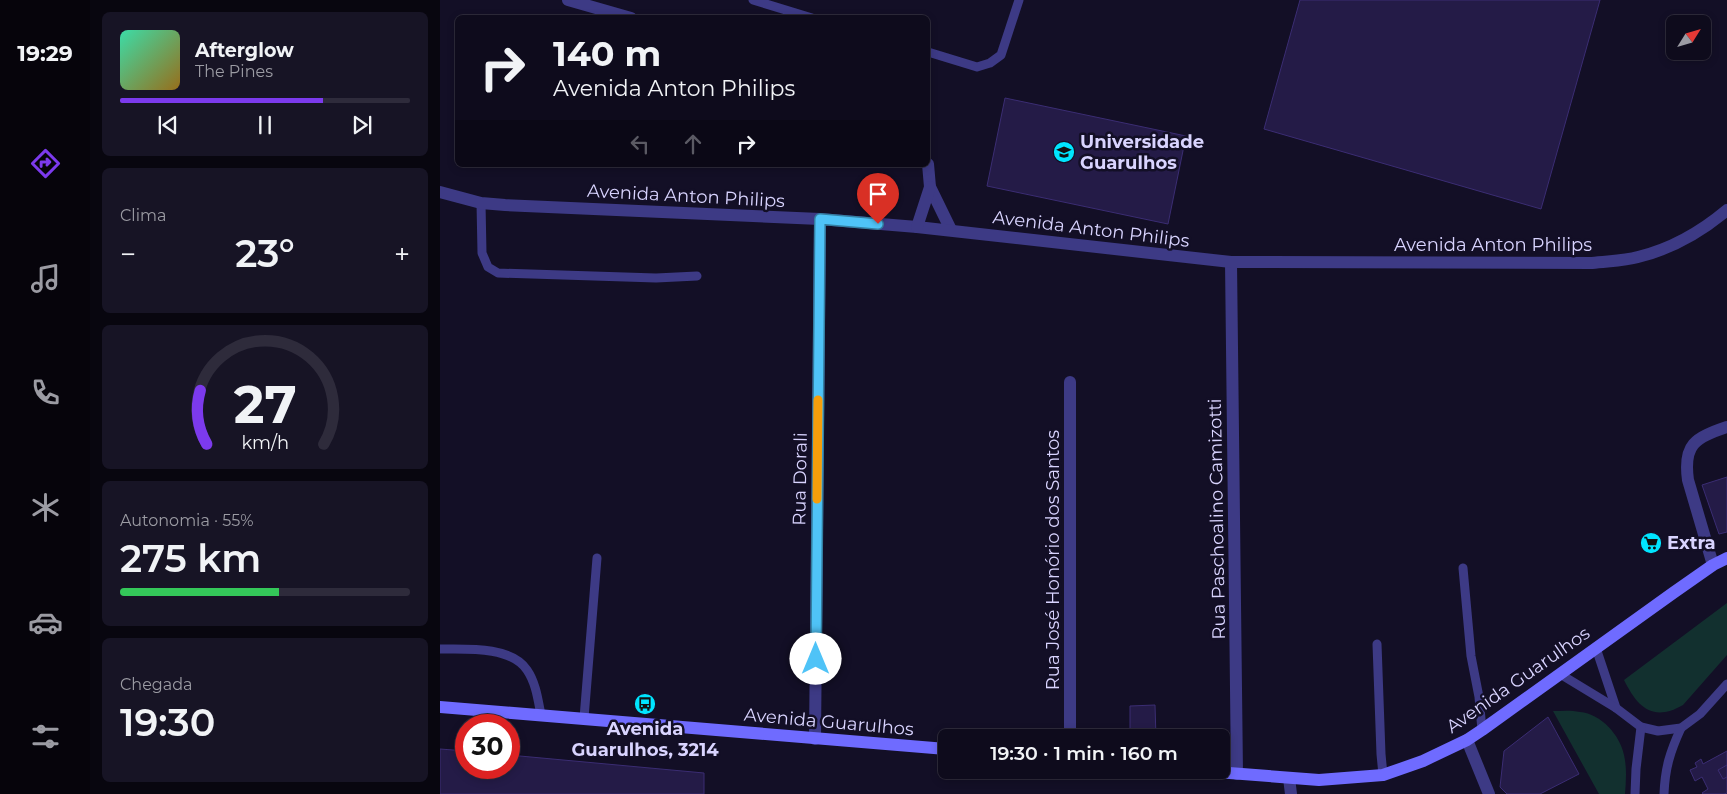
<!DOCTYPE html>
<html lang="pt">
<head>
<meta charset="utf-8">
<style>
  :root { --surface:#0e0b1c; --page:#171425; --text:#f1f3f6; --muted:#9b9ba3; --line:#2e2b3b; --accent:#7c3aed }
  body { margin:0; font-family:Montserrat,sans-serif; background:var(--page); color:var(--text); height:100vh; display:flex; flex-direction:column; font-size:19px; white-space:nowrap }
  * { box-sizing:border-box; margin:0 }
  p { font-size:16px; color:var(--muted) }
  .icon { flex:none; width:28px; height:28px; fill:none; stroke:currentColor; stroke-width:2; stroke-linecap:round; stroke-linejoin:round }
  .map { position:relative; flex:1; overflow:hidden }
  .side { display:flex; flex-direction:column; gap:12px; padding:12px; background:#08060f; width:350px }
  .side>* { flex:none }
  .banner { position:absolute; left:15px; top:15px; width:475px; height:152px; border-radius:8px; box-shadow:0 2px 8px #0003,0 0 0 1px var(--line); background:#0e0b1c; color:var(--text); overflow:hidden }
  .needle { width:32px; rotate:53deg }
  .tools { position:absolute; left:1226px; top:15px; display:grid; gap:10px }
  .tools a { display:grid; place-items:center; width:45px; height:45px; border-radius:8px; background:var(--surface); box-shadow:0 2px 8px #0003,0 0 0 1px var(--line); font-size:25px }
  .speed { position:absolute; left:15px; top:714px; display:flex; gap:10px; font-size:25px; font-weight:700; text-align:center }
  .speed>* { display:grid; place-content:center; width:65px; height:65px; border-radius:50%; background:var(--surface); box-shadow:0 2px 8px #0003,0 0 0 1px var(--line); line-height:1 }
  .speed .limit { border:8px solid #d22; background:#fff; color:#111 }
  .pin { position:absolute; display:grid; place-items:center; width:42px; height:42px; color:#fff; margin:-51px -21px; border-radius:50% 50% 50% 0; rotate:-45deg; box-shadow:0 0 5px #0007 }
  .pin .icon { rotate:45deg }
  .me { position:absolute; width:55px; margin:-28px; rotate:0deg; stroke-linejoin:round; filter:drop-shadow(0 0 4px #0008) }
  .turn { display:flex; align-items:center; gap:18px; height:105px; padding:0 15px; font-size:22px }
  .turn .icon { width:65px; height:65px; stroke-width:2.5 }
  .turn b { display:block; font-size:35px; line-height:42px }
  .lanes { display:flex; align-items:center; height:48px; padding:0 15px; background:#0003; justify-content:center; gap:25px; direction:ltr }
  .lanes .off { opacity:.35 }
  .big { font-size:38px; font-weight:600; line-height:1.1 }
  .side .widget { flex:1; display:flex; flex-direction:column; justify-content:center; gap:8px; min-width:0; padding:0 18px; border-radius:8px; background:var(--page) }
  .side .dial { align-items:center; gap:0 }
  .dial svg { height:130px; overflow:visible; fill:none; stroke:var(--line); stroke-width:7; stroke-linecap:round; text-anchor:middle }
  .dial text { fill:var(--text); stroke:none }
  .song { display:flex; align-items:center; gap:15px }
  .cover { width:60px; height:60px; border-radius:8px; background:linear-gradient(135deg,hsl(160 70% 55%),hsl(40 70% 35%)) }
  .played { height:5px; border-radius:2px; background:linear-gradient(90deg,var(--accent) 70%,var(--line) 70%) }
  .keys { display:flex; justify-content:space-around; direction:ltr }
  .heat { display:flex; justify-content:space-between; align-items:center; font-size:28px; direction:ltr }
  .charge { height:8px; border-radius:4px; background:linear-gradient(90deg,#34c759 55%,var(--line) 0) }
  .trip { position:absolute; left:498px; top:729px; width:292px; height:50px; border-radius:8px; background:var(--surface); box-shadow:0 2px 8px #0003,0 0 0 1px var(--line); font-weight:600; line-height:50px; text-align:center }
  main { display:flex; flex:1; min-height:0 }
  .tabs { display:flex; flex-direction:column; width:90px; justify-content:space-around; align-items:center; background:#06040b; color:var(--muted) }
  .tabs .icon { width:35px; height:35px }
  .tabs .current { color:var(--accent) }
  .tabs b { font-size:22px; color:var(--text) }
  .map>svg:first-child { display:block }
  .green { fill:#12302f }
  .building { fill:#241b47; stroke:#3b2d73 }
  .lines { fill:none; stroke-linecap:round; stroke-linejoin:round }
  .service { stroke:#3d3a85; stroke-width:9 }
  .minor { stroke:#3d3a85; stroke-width:12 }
  .tertiary { stroke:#3d3a85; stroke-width:12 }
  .secondary { stroke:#6f6bff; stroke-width:12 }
  .route-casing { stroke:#337fa1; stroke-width:12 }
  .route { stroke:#4fc3f7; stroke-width:9 }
  .slow { stroke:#f59e0b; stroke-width:9 }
  .labels { text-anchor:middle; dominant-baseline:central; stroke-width:5; stroke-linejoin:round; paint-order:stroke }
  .poi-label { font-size:18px; font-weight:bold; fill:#d9d4ff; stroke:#130f26; text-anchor:start }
  .street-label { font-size:18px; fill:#d9d4ff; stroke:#130f26 }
</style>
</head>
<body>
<main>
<nav class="tabs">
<b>19:29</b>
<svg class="icon current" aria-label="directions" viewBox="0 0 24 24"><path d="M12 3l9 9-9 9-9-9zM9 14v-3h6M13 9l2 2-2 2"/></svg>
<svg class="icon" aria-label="music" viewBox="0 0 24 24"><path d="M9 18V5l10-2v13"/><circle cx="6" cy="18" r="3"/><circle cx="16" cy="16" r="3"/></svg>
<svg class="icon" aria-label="phone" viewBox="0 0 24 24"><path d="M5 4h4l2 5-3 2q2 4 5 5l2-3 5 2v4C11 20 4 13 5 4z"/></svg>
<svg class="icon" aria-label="climate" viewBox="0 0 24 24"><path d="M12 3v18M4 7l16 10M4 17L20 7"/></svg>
<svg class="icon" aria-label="car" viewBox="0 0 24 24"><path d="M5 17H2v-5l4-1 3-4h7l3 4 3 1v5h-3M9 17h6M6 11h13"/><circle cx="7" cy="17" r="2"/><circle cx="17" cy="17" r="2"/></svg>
<svg class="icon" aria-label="filters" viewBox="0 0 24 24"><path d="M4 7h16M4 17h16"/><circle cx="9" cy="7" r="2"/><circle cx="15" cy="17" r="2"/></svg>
</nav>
<section class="side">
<div class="widget">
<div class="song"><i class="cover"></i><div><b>Afterglow</b><p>The Pines</p></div></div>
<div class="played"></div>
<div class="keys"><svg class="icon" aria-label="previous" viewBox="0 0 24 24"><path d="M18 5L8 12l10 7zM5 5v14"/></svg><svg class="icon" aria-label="pause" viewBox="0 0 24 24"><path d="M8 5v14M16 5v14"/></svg><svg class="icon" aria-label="next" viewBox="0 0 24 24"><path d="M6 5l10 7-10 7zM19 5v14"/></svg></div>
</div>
<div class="widget"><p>Clima</p>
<div class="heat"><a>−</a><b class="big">23°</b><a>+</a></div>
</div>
<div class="widget dial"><svg viewBox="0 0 100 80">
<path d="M14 69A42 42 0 1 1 86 69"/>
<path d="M14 69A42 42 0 0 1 10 36" stroke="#7c3aed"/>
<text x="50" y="56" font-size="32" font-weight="700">27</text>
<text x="50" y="72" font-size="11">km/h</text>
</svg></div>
<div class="widget"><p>Autonomia · 55%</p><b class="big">275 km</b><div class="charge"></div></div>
<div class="widget"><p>Chegada</p><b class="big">19:30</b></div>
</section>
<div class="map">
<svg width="1287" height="794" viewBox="0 0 1287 794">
  <rect width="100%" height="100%" fill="#130f26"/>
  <g class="green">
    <path d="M1287 603V655L1243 705C1212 723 1197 706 1184 680Z"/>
    <path d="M1113 711C1122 711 1131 710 1140 712 1161 714 1180 735 1184 755 1187 768 1186 781 1185 794H1159Z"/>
  </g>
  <g class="building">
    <polygon points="860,0 1160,0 1101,209 824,129"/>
    <polygon points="565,98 746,136 728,224 547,186"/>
    <polygon points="1287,477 1287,532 1279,534 1262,485"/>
    <polygon points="715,705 716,738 690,738 690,706"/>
    <polygon points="1108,717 1139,774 1100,794 1067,794 1060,787 1064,751"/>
    <polygon points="0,749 26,751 26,768 69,768 69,755 264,773 264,794 0,794"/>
    <polygon points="1287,751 1287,793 1284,794 1263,794 1262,793 1268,789 1262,777 1255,781 1250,770 1257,767 1255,763 1261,759 1263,764"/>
    <polygon points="1287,765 1287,777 1283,779 1278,770"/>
  </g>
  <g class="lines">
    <g class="service">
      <polyline points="313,0 372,18"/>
      <polyline points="488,52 537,67 550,63 561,55 579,0"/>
      <polyline points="41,203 42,253 48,267 58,273 216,278 257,276"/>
      <polyline points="1023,568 1031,656 1039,697 1042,730"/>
      <polyline points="937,644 941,754 943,775"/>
      <polyline points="1156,648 1176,708"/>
      <path d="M0 649C26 649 71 646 87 670 96 683 98 700 101 715"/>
      <polyline points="1120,674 1176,708 1201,727 1218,731 1241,728 1260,714 1287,684"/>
      <polyline points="144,718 157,558"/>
      <polyline points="1195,794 1196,769 1201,727"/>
      <path d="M1224 794C1225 768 1230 752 1241 728"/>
    </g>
    <g class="minor">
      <polyline points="791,262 797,774"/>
      <path d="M1273 565 1248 480C1243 444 1255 438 1287 427"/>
      <polyline points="630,738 630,382"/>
      <polyline points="375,739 380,219"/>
      <polyline points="1027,740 1049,794"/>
      <polyline points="849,778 851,794"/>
    </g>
    <g class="tertiary">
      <polyline points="128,0 191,18"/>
      <polyline points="488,164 490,187 511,230"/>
      <path d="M0 192 41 203 65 205 380 219 477 227 791 262 1152 263C1167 261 1184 261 1198 257 1231 249 1262 231 1287 210"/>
      <polyline points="477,227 490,187"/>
    </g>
    <g class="secondary">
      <polyline points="0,707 506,749"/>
      <polyline points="750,770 879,780 943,775 983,761 1027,740 1042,730 1233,593 1273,565 1287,558"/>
    </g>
  </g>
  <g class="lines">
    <g class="route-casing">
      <polyline id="route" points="376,659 380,219 438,224"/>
    </g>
    <use href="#route" class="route"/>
    <polyline class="slow" points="377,499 378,400"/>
  </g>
  <defs>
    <g id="university-disc" transform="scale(1.125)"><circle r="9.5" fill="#00e5ff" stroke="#130f26"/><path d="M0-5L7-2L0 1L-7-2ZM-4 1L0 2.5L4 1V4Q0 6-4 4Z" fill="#111"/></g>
    <g id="supermarket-disc" transform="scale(1.125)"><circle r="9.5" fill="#00e5ff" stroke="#130f26"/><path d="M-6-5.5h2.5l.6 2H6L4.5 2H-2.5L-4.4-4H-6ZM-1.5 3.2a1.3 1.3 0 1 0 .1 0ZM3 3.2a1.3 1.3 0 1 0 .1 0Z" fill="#111"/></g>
    <g id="bus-disc" transform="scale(1.125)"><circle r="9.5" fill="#00e5ff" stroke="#130f26"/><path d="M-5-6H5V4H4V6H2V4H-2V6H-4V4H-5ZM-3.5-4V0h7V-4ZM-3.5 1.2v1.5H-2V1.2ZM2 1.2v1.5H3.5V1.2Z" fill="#111"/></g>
  </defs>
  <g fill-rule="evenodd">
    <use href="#university-disc" x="624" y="152"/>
    <use href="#supermarket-disc" x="1211" y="543"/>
    <use href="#bus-disc" x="205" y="704"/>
  </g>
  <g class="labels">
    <g class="poi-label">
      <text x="640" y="142">Universidade<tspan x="640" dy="21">Guarulhos</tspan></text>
      <text x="1227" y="543">Extra</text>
      <text x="205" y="729" text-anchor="middle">Avenida<tspan x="205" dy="21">Guarulhos, 3214</tspan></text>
    </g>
    <g class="street-label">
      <text transform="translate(246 196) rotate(3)">Avenida Anton Philips</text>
      <text transform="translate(651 229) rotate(7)">Avenida Anton Philips</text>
      <text x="1053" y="245">Avenida Anton Philips</text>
      <text transform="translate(360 479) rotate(-89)">Rua Dorali</text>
      <text transform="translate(777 519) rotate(-91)">Rua Paschoalino Camizotti</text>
      <text transform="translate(613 560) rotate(-90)">Rua José Honório dos Santos</text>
      <text transform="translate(1078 680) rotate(-35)">Avenida Guarulhos</text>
      <text transform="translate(389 722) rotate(5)">Avenida Guarulhos</text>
    </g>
  </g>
</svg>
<div class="tools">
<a><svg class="needle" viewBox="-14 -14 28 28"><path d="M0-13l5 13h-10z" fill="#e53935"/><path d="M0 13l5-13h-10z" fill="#9b9ba3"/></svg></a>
</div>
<div class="speed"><div class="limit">30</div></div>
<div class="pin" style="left:438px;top:224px;background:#d93025"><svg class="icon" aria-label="arrive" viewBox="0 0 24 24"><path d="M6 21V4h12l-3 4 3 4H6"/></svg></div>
<svg class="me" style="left:376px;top:659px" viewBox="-20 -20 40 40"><circle r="19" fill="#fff"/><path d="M0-13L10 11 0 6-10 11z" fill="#4fc3f7"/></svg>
<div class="trip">19:30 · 1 min · 160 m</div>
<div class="banner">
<div class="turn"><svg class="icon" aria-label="right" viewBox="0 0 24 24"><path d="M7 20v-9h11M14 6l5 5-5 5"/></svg><div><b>140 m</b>Avenida Anton Philips</div></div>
<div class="lanes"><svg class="icon off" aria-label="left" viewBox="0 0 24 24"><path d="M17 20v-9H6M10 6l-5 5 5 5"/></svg><svg class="icon off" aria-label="ahead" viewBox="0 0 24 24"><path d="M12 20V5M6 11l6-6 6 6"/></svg><svg class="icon" aria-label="right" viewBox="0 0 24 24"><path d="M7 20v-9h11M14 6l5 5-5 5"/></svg></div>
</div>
</div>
</main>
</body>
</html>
